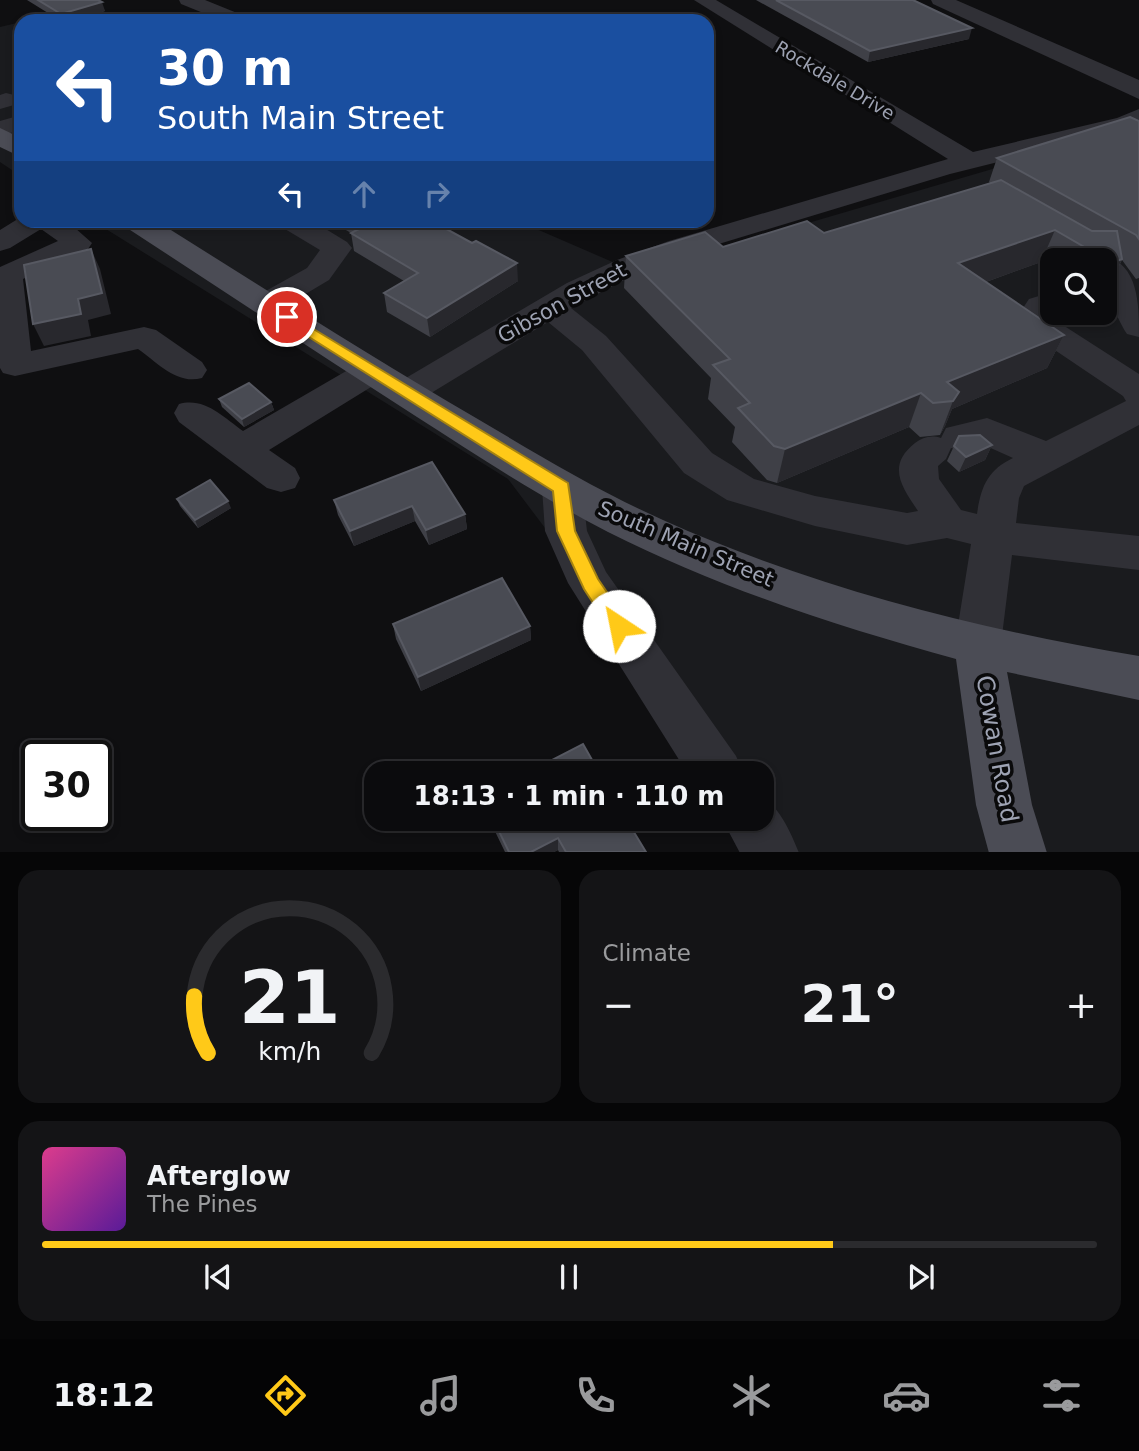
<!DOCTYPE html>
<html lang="en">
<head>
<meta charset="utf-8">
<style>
  :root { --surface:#0b0b0d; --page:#141416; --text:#f1f3f6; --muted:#9a9b9d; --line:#2b2b2e; --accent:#ffc918 }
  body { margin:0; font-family:"DejaVu Sans",sans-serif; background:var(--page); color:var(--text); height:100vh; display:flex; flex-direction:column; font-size:26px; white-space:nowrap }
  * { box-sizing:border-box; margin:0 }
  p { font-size:23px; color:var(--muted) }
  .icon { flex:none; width:38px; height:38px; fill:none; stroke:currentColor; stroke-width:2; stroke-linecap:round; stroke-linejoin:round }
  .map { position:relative; height:852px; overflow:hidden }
  .details { display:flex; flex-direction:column; gap:18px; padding:18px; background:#060607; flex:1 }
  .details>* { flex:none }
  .hud { position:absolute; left:14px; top:14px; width:700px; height:214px; border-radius:21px; box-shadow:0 4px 10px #0003,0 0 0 2px var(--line); background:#1a4fa0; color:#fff; overflow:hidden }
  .fabs { position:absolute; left:1040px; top:248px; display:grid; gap:14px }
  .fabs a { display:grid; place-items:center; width:77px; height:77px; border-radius:14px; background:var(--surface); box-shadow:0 4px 10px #0003,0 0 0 2px var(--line); font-size:35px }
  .speed { position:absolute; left:21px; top:740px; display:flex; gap:14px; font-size:35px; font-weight:700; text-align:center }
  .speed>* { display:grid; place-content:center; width:91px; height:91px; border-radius:50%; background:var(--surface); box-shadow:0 4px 10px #0003,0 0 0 2px var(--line); line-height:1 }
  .speed .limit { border:4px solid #111; border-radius:10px; background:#fff; color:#111 }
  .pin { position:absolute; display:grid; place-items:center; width:60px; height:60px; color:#fff; margin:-30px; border:4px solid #fff; border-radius:50%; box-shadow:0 2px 7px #0007 }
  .me { position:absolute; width:77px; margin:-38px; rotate:326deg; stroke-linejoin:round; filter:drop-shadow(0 0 5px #0008) }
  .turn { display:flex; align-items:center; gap:24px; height:147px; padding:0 28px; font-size:32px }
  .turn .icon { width:91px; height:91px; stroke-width:2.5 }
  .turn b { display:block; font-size:49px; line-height:60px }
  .lanes { display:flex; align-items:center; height:66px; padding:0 28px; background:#0003; justify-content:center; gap:35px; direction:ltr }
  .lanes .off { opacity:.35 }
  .big { font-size:52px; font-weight:700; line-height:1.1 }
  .details .tile { flex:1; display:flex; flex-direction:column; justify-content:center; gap:10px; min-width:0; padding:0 24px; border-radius:21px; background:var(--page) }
  .details .dial { align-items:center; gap:0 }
  .dial svg { height:182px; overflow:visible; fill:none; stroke:var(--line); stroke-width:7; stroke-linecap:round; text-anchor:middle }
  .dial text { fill:var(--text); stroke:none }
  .song { display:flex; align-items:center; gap:21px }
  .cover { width:84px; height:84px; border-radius:10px; background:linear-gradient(135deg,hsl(330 70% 55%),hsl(270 70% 35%)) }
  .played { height:7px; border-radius:4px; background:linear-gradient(90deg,var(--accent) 75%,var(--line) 75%) }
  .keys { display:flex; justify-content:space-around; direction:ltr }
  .heat { display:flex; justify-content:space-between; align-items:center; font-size:38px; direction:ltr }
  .details .tiles { flex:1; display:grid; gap:18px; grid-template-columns:1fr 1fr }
  .tile:last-child { grid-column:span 2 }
  .trip { position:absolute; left:364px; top:761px; width:410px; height:70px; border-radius:21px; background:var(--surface); box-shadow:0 4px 10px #0003,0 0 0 2px var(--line); font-weight:700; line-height:70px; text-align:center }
  .menu { display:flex; height:112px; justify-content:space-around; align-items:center; background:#040405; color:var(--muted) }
  .menu .icon { width:49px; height:49px }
  .menu .active { color:var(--accent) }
  .menu b { font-size:32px; color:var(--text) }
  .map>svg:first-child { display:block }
  .built { fill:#1a1b1e; fill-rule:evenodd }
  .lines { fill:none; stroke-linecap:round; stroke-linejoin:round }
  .minor { fill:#303036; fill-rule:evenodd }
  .major { fill:#4b4c55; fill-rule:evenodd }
  .wall { fill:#3f4047 }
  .shaded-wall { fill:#28282d }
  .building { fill:#494b53; stroke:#575962; stroke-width:2 }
  .route { fill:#ffc918; stroke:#a68310; stroke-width:2 }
  .labels { text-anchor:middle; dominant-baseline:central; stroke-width:7; stroke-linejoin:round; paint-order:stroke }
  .far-street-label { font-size:18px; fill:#9ea3b3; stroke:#0a0a0b }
  .street-label { font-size:21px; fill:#9ea3b3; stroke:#0a0a0b }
  .near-street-label { font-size:24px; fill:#9ea3b3; stroke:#0a0a0b }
</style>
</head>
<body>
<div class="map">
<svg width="1139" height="853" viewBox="0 0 1139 853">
  <rect width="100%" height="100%" fill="#0f0f11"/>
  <g class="built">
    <polygon points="21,22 21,176 0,162 0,27"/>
    <path d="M1139 126V852H789L761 815V774L730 773 508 479 93 221H518L638 273ZM1052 261H1104V313H1052Z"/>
  </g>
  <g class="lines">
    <g class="minor">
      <polygon points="179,0 205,0 247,17 250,21 223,21 181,4"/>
      <path d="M694 0H716L973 152 1117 118 1139 109V125L1133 128 950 174 689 253 639 272 571 308 606 336 712 453 754 479 815 496 907 513 918 511C902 487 886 466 915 443 923 437 931 435 941 438L946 428 987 418 1046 441 1126 401 1123 396 1031 334 1019 314 1029 299 1052 292 1051 314 1055 320 1139 374V425L1024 486 1019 498 1016 523 1139 536V570L1012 555 1001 644 994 658 978 664 962 658 955 644 971 544 947 538 907 545 815 526 727 500 684 473 582 350 548 322 418 401 406 405 394 401 388 393 394 385 567 283 617 260 669 241 948 159ZM984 445 1013 458C988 470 981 486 977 514L961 510 939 479 938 466 946 459 951 448 959 450Z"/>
      <polygon points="931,0 956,0 1139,80 1139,99 933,4"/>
      <polygon points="6,93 14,95 17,100 14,105 0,109 0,95"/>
      <polygon points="21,115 21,130 0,136 0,121"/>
      <path d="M21 217V220H66L92 243 88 249 23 279 31 351 144 327 156 330 202 362 207 370 202 378C177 385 158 363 138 349L15 376 3 373 0 368V267L58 241 41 229 10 248 0 251V230Z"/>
      <polygon points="276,220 311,220 347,242 352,248 329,280 277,311 266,313 255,311 250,304 255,297 307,268 320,250 280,226"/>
      <path d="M1104 255C1139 265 1139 304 1139 337L1127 334C1114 314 1104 284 1104 261H1091Z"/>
      <path d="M372 360 384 363 389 371 384 379 269 450 295 468 300 478 295 488 281 492 267 488 179 422 174 413 179 404C205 397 223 417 243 431L360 363Z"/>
      <polygon points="562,473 576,478 582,488 587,531 606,572 736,756 744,774 688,774 568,583 545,531 542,488 548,478"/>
      <path d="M761 797C779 805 792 835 799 853H740L722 819H761Z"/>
    </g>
    <g class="major">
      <polygon points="0,128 21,138 21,157 0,147"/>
      <path d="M120 220H155C262 287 367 355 476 418 537 454 598 491 663 520 812 587 977 629 1139 656V700L1007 672 1032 805 1047 853H989L976 805 956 659C838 627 717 587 608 532 542 498 479 457 417 417 319 354 222 290 124 226Z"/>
    </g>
  </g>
  <g class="wall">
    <polygon points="27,0 98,0 105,11 72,21 61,21"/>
    <polygon points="756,0 913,0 969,39 868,62"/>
    <polygon points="1139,121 1139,278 1136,279 1122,260 1106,291 1104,292 1104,261 1052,261 1052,269 1041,262 986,282 1064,335 1047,368 952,409 945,426 940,435 920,437 909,427 777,483 767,480 732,442 735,427 708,399 711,378 624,288 626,256 723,247 824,233 990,183 989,182 997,158"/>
    <polygon points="329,220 430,220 518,281 430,337 387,312 384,293 404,281 354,251 351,233"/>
    <polygon points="219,399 271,402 274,410 244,427 222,407"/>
    <polygon points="992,445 985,460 959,472 947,461 954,446"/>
    <polygon points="432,462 465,514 467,529 429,545 415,521 354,546 338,515 334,500"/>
    <polygon points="177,499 231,508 198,528 180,506"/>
    <polygon points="393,624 530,626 531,640 421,691 396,639"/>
    <polygon points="489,819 626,819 646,852 559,852 558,850 554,852 505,852"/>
  </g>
  <g class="shaded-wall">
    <polygon points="102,2 105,11 72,21 63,21 61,14"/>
    <polygon points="972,28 969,39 868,62 870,51"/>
    <polygon points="1055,230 1041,262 947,296 958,263"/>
    <polygon points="91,249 100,269 111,314 88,320 91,336 44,346 33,324"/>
    <polygon points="1122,259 1106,291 1104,292 1104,277 1112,263"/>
    <polygon points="517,263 518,281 430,337 427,318"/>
    <polygon points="1064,335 1047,368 952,409 945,426 940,435 953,401 947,382"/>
    <polygon points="921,393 909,427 777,483 785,449"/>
    <polygon points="271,402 274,410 244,427 242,419"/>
    <polygon points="992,445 985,460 959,472 966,457"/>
    <polygon points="228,501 231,508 198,528 195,520"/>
    <polygon points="412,506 415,521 354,546 350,531"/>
    <polygon points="465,514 467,529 429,545 426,530"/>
    <polygon points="530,626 531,640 421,691 418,677"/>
    <polygon points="558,838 558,850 554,852 531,852"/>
  </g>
  <g class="building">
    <polygon points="38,0 98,0 102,2 61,14"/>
    <polygon points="776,0 913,0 972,28 870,51"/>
    <polygon points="1130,117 1139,121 1139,239 1136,235 997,158"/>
    <polygon points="1001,180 1092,231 1117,231 1122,259 1112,263 1055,230 958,263 1064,335 947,382 959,392 953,401 933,403 921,393 785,449 774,446 738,408 750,403 713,365 730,359 626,256 705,232 723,247 807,221 824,233"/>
    <polygon points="356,220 430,220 472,243 476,241 517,263 427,318 384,293 418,273 351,233 365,226"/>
    <polygon points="91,249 102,293 78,299 81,314 33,324 24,265"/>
    <polygon points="249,383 271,402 242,419 219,399"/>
    <polygon points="980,435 992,445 966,457 954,446 959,436"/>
    <polygon points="432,462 465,514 426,530 412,506 350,531 334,500"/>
    <polygon points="210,480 228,501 195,520 177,499"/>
    <polygon points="502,578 530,626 418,677 393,624"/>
    <polygon points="583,744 600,774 525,774"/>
    <polygon points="493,819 626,819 646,852 566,852 558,838 531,852 509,852"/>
  </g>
  <polygon class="route" points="287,313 568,483 575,531 598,579 626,620 629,626 626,632 619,634 612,632 584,589 557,531 553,491 282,320 280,317"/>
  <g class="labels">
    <g class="far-street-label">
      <text transform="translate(835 80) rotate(31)">Rockdale Drive</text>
    </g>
    <g class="street-label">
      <text transform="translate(562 303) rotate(-29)">Gibson Street</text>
      <text transform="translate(686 544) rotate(23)">South Main Street</text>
    </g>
    <g class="near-street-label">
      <text transform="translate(997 749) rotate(80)">Cowan Road</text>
    </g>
  </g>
</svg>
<div class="fabs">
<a><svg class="icon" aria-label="search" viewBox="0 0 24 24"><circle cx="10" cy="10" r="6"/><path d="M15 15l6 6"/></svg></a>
</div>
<div class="speed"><div class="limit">30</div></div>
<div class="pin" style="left:287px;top:317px;background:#d93025"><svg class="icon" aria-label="arrive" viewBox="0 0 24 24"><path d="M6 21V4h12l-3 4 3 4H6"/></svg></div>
<svg class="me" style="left:619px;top:626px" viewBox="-20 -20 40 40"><circle r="19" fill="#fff"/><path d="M0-13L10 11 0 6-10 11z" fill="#ffc918"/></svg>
<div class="trip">18:13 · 1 min · 110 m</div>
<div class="hud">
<div class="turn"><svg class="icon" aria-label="left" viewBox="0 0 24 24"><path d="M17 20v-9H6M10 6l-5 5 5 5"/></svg><div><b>30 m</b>South Main Street</div></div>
<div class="lanes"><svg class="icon" aria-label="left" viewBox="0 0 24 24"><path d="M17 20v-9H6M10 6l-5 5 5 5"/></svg><svg class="icon off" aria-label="ahead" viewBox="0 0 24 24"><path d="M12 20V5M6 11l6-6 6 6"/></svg><svg class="icon off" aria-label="right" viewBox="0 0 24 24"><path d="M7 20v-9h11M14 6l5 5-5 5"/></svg></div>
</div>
</div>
<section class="details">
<div class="tiles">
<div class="tile dial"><svg viewBox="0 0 100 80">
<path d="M14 69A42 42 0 1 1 86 69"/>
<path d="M14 69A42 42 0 0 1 8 44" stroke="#ffc918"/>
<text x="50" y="56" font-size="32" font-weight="700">21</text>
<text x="50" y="72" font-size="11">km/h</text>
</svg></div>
<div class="tile"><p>Climate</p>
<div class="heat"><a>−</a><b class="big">21°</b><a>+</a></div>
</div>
<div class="tile">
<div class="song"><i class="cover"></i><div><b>Afterglow</b><p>The Pines</p></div></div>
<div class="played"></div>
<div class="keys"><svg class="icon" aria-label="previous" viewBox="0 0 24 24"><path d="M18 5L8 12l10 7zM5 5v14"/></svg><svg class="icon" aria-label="pause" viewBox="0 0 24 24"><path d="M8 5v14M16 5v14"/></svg><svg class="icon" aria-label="next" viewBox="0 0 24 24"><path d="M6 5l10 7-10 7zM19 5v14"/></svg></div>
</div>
</div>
</section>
<nav class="menu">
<b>18:12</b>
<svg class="icon active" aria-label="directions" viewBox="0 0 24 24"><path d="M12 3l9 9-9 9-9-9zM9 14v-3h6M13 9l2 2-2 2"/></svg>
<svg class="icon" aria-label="music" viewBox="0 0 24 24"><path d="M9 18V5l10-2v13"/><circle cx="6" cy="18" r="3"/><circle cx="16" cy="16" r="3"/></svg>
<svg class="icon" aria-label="phone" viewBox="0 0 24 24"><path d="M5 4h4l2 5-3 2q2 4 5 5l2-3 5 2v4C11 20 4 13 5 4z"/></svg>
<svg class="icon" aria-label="climate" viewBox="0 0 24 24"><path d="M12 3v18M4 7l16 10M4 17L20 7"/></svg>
<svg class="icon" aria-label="car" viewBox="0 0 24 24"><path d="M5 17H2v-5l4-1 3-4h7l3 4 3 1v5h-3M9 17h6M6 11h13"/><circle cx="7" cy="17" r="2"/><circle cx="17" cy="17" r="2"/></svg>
<svg class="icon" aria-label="filters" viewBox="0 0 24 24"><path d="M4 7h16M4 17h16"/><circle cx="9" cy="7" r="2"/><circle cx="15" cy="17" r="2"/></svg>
</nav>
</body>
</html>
